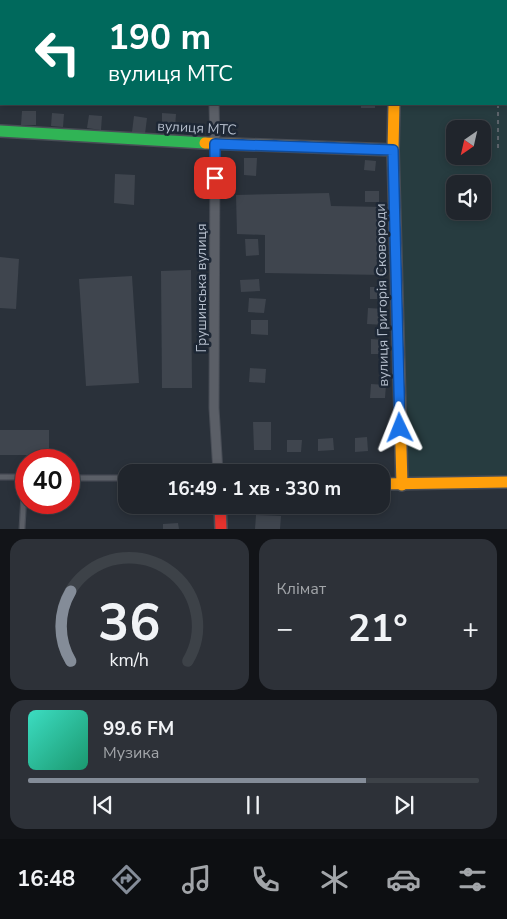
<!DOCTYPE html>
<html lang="uk">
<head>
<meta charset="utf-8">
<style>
  :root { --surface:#20252c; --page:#2d3138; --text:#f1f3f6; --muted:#a2a5a9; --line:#3d4248; --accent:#848c98 }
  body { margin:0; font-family:"Nunito Sans",sans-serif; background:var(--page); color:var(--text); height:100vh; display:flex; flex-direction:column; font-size:19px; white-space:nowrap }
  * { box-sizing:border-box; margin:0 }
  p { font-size:16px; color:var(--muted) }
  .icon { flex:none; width:28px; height:28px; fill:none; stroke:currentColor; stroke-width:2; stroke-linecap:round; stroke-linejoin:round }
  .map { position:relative; height:529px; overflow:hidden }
  .details { display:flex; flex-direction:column; gap:10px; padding:10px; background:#121418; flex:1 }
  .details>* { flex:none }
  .hud { position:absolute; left:0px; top:0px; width:508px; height:105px; box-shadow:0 2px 8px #0003,0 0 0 1px var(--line); background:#00695c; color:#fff; overflow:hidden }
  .needle { width:32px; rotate:214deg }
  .fabs { position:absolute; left:446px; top:120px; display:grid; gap:10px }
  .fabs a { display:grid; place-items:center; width:45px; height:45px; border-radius:10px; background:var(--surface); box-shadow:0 2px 8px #0003,0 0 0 1px var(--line); font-size:25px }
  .speed { position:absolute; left:15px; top:449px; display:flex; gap:10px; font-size:25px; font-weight:700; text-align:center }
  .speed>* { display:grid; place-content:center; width:65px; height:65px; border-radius:50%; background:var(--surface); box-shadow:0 2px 8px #0003,0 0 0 1px var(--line); line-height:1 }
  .speed .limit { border:8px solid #d22; background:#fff; color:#111 }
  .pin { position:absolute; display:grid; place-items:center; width:42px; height:42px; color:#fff; margin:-21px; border-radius:10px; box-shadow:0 2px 8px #0006 }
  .me { position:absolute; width:55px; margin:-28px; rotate:358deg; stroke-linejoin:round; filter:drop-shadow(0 0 4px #0008) }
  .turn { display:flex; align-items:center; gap:18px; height:105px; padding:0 25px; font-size:22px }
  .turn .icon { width:65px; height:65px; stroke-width:2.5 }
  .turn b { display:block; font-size:35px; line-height:42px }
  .big { font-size:38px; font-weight:700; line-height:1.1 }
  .details .card { flex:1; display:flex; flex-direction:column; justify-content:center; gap:8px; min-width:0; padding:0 18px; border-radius:15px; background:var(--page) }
  .details .dial { align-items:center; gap:0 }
  .dial svg { height:130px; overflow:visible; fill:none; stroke:var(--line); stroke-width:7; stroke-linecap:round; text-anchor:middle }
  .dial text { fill:var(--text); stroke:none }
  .song { display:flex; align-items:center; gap:15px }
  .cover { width:60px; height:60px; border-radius:8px; background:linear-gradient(135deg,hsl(170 70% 55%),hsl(160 70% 35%)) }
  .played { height:5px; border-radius:2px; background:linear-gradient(90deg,var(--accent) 75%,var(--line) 75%) }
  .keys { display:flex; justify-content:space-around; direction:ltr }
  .heat { display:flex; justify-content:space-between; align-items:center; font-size:28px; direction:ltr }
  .details .tiles { flex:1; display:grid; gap:10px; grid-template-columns:1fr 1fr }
  .card:last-child { grid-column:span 2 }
  .trip { position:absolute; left:118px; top:464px; width:272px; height:50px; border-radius:15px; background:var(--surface); box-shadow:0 2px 8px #0003,0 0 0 1px var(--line); font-weight:700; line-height:50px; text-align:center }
  .tab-bar { display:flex; height:80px; justify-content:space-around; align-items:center; background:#0d0f12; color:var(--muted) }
  .tab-bar .icon { width:35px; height:35px }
  .tab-bar .active { color:var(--accent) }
  .tab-bar b { font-size:22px; color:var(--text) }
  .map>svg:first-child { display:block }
  .green { fill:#273c40; fill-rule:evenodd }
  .building { fill:#3f454e }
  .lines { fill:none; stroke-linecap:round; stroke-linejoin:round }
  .lane-casing { stroke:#484d56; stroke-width:7 }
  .street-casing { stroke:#484d56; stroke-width:11 }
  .fast-casing { stroke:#484d56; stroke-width:14 }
  .slow-casing { stroke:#484d56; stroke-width:14 }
  .jam-casing { stroke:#484d56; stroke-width:14 }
  .path { stroke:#5c636a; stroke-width:2; stroke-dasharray:4 4; stroke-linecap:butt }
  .lane { stroke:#5b5f67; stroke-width:4.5 }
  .street { stroke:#5b5f67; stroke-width:9 }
  .fast { stroke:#30b455; stroke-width:11 }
  .slow { stroke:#ff9f0a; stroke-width:11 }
  .jam { stroke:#e5322d; stroke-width:11 }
  .route-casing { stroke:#114b97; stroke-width:12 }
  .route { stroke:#1a73e8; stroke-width:9 }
  .labels { text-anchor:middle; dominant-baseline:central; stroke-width:5; stroke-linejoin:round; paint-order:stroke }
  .street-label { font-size:14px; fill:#b4bdcb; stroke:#1d2735 }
</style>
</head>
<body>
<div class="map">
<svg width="507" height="529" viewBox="0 0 507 529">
  <rect width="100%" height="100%" fill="#2a313a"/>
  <path class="green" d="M391 0H507V482L402 485 393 104H506V1ZM455 129H482V156H455ZM455 184H482V211H455Z"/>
  <g class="building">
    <rect x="361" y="104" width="14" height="4"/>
    <polygon points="22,111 36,111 36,125 21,125"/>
    <polygon points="52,113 64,114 63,127 51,126"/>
    <polygon points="162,113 176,114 175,128 162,128"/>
    <polygon points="89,115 102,116 101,130 87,128"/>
    <polygon points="134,116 147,118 145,134 132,132"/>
    <polygon points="244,158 257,158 256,176 244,175"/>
    <polygon points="365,160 376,161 375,171 364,170"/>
    <polygon points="115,174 135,175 134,205 114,203"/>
    <rect x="365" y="191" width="14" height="11"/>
    <polygon points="329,193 331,206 386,207 384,275 265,273 265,235 237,234 236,195"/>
    <polygon points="245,239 258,239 259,255 246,256"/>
    <polygon points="0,257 19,259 16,309 0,308"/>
    <polygon points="191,270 192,388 162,388 161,271"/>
    <polygon points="132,276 139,383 86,386 79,279"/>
    <polygon points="259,279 260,291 241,292 240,280"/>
    <rect x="370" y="287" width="13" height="12"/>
    <polygon points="249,298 266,299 264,313 248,312"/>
    <polygon points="368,308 385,309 385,325 367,324"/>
    <polygon points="251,320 268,320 268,335 251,334"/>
    <polygon points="371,339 385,340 384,354 371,354"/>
    <polygon points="250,368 266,369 265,383 249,382"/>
    <polygon points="371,384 386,385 385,398 370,398"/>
    <polygon points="253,422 271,422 271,450 254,450"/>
    <rect x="0" y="430" width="49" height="25"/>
    <polygon points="367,437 368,451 355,452 355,438"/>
    <polygon points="333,438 334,450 318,451 318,439"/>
    <polygon points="287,440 302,440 301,452 287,452"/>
    <polygon points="256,515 281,516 280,529 255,529"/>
    <polygon points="178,523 179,529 163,529 163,524"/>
  </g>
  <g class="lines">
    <g class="lane-casing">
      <g id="lane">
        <polyline points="0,477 26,477"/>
        <polyline points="69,478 126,478"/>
        <polyline points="22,529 25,477"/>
      </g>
    </g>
    <g class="street-casing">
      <g id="street">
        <polyline points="210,0 210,1"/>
        <polyline points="395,1 395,0"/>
        <polyline points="214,104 215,144 214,408 218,472"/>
      </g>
    </g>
    <g class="fast-casing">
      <polyline id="fast" points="0,131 205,143"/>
    </g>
    <g class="slow-casing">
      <g id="slow">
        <polyline points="394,104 393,150 402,485"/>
        <polyline points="205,143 393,150"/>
        <polyline points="381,484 507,482"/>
      </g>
    </g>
    <g class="jam-casing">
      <polyline id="jam" points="220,505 221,529"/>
    </g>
    <g class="path">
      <polyline points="496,0 496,1"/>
      <polyline points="498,104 498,152"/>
    </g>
    <use href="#lane" class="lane"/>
    <use href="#street" class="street"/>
    <use href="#fast" class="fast"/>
    <use href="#slow" class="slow"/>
    <use href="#jam" class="jam"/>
  </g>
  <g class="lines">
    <g class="route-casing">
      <polyline id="route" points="215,178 215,144 393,150 400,428"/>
    </g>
    <use href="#route" class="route"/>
  </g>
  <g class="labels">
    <g class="street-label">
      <text transform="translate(197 128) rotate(3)">вулиця МТС</text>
      <text transform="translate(201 288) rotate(-90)">Грушинська вулиця</text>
      <text transform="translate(382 295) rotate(-91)">вулиця Григорія Сковороди</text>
    </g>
  </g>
</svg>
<div class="fabs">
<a><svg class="needle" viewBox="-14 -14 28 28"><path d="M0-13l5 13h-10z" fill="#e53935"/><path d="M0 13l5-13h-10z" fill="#a2a5a9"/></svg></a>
<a><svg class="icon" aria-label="sound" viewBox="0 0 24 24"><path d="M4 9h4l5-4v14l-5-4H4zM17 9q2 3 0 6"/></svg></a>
</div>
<div class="speed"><div class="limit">40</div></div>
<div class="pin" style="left:215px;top:178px;background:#d93025"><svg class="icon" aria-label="arrive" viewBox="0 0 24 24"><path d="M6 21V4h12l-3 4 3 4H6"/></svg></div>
<svg class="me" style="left:400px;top:428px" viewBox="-20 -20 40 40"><path d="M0-17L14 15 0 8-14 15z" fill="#1a73e8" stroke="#fff" stroke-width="4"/></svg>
<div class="trip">16:49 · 1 хв · 330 m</div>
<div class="hud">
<div class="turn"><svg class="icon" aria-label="left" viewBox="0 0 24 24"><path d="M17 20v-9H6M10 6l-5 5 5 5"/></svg><div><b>190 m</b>вулиця МТС</div></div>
</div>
</div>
<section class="details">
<div class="tiles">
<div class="card dial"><svg viewBox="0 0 100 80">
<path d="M14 69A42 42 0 1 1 86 69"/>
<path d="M14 69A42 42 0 0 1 14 26" stroke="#848c98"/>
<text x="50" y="56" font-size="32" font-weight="700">36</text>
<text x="50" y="72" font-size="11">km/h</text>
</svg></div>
<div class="card"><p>Клімат</p>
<div class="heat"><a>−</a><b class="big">21°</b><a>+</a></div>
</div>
<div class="card">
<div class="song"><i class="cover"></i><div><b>99.6 FM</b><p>Музика</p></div></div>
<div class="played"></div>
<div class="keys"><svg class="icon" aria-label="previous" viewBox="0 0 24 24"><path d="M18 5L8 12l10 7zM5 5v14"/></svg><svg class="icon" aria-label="pause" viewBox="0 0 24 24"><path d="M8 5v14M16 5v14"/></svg><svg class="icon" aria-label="next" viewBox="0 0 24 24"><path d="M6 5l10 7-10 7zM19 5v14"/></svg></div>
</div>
</div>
</section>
<nav class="tab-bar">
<b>16:48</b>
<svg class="icon active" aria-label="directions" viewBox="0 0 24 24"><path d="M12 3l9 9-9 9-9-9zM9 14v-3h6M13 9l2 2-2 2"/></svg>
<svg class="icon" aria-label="music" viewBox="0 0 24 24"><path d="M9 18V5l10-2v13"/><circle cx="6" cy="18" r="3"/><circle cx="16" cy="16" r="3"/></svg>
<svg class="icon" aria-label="phone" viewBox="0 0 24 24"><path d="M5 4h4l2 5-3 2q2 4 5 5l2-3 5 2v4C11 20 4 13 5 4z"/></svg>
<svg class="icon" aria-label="climate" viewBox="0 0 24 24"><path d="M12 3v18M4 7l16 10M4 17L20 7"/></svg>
<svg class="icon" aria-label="car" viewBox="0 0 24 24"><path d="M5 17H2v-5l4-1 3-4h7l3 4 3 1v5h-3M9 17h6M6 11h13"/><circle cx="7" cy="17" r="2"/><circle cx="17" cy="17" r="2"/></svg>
<svg class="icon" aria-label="filters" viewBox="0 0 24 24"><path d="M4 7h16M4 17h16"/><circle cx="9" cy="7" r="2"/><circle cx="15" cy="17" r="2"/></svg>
</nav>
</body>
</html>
